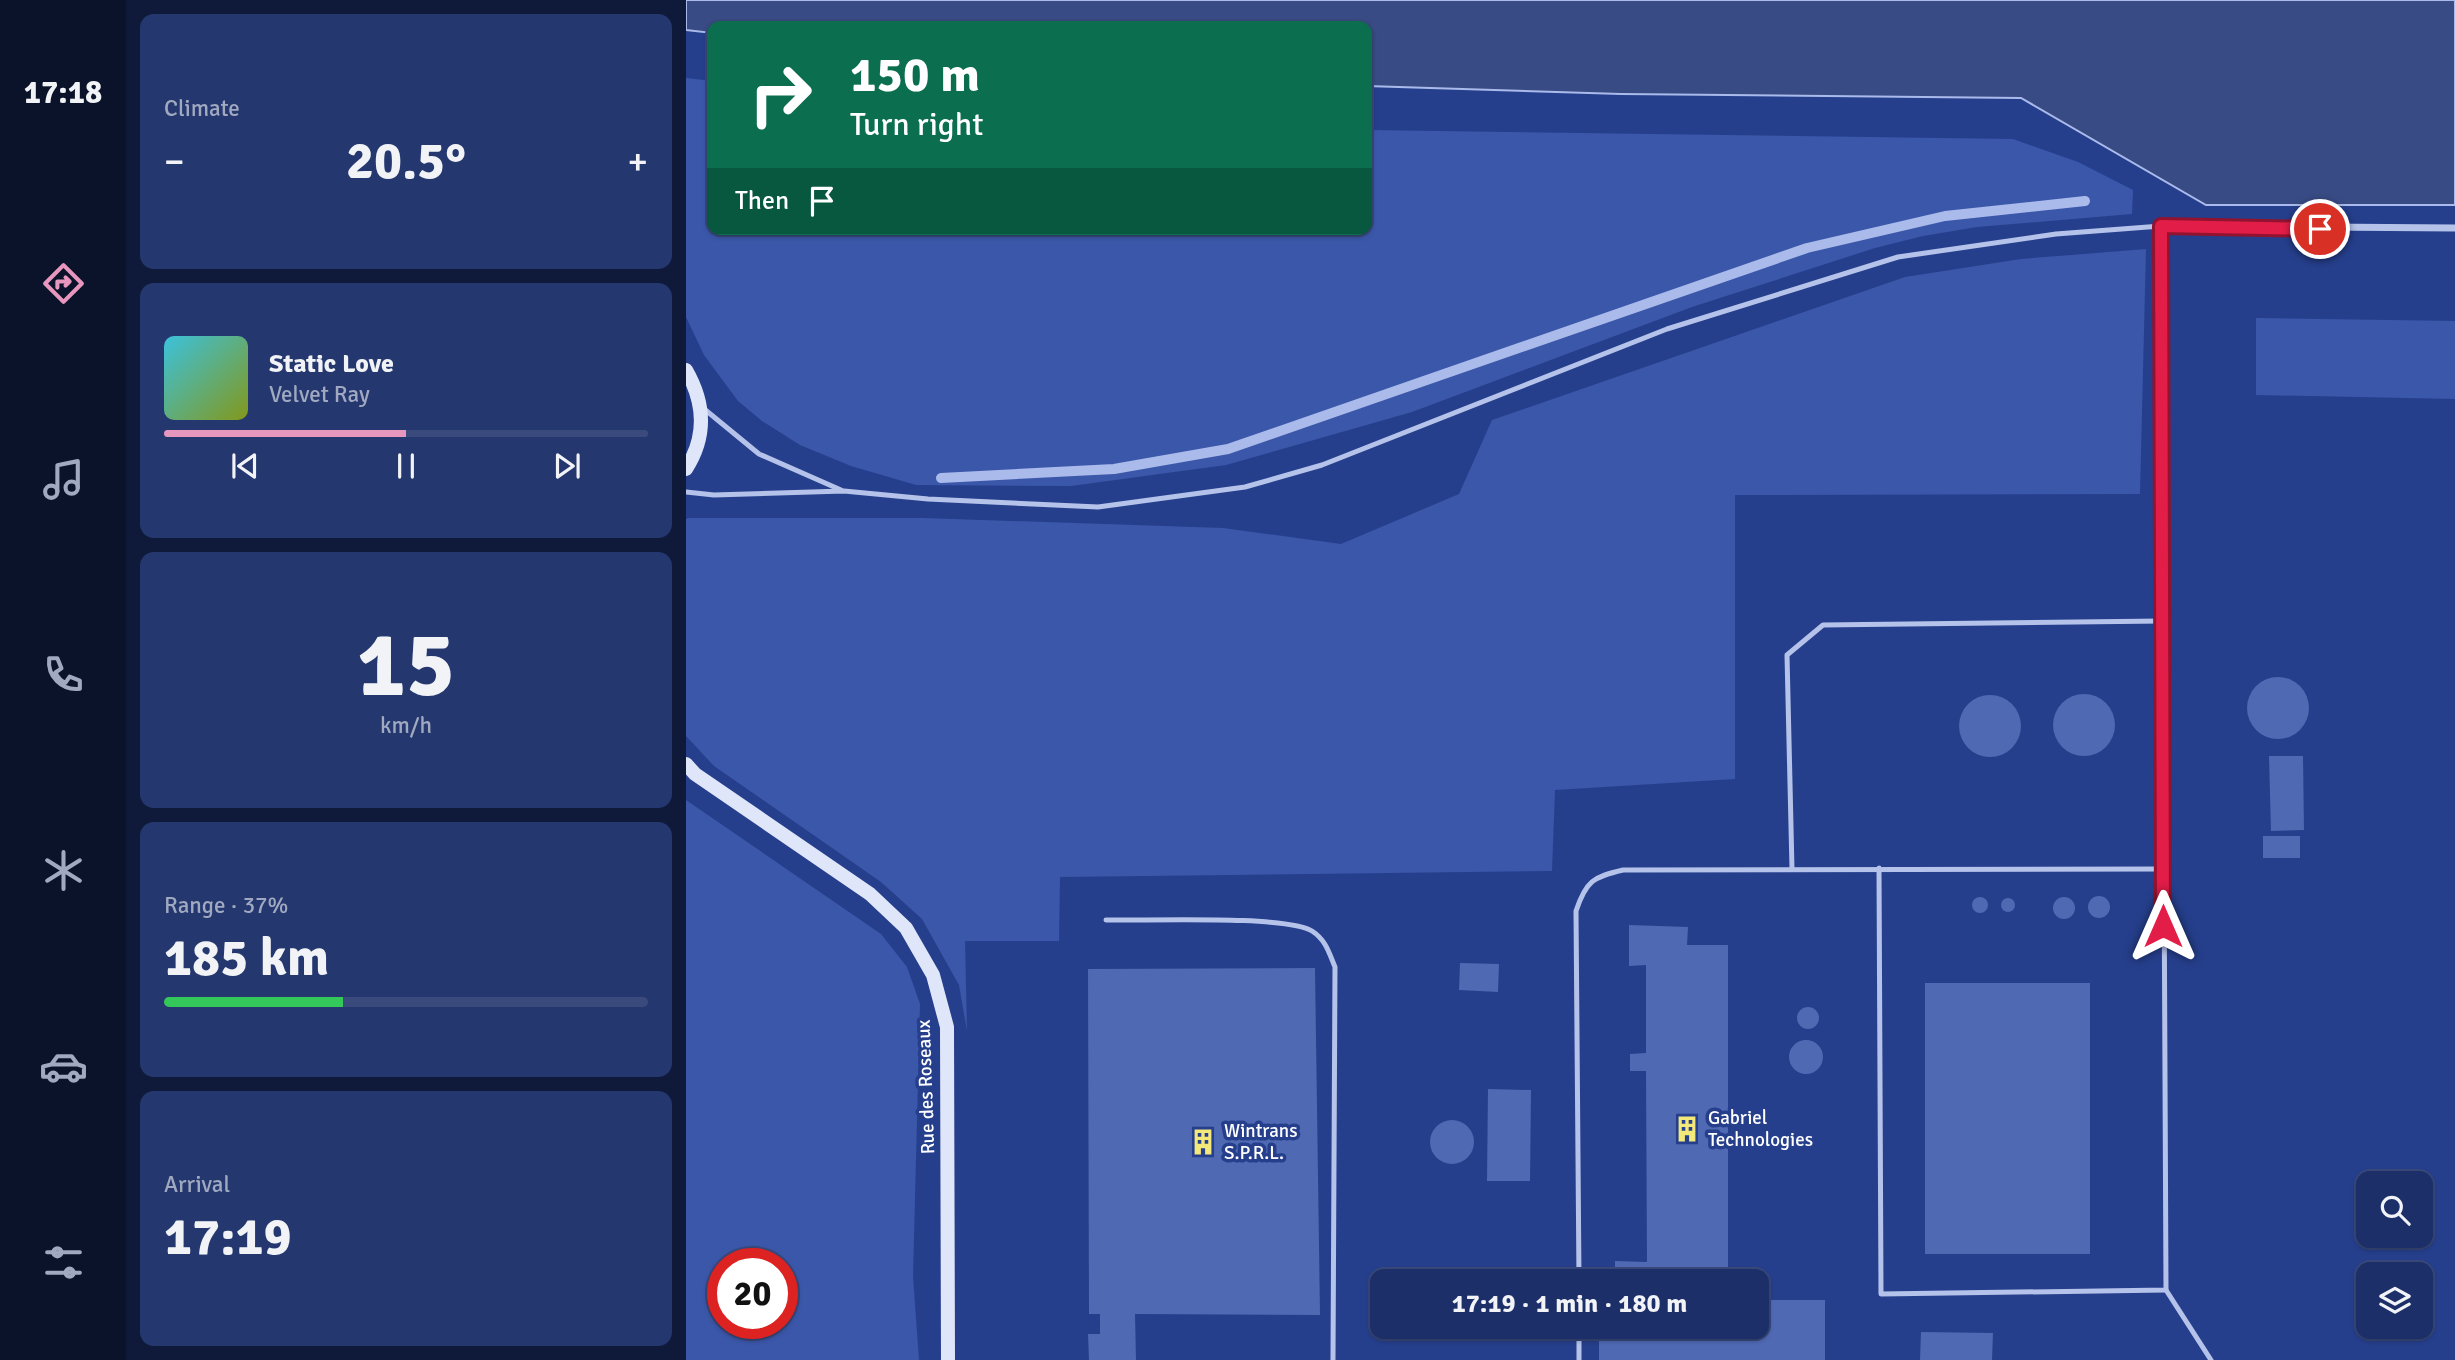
<!DOCTYPE html>
<html lang="en">
<head>
<meta charset="utf-8">
<style>
  :root { --surface:#1c2f69; --page:#25376f; --text:#f1f3f6; --muted:#a0a9c0; --line:#3a4a7d; --accent:#e797bd }
  body { margin:0; font-family:Signika,sans-serif; background:var(--page); color:var(--text); height:100vh; display:flex; flex-direction:column; font-size:26px; white-space:nowrap }
  * { box-sizing:border-box; margin:0 }
  p { font-size:23px; color:var(--muted) }
  .icon { flex:none; width:38px; height:38px; fill:none; stroke:currentColor; stroke-width:2; stroke-linecap:round; stroke-linejoin:round }
  .map { position:relative; flex:1; overflow:hidden }
  .side { display:flex; flex-direction:column; gap:14px; padding:14px; background:#0f1a3a; width:560px }
  .side>* { flex:none }
  .hud { position:absolute; left:21px; top:21px; width:665px; height:214px; border-radius:14px; box-shadow:0 2px 5px #0004,0 0 0 2px var(--line); background:#0b6e4f; color:#fff; overflow:hidden }
  .tools { position:absolute; left:1670px; top:1171px; display:grid; gap:14px }
  .tools a { display:grid; place-items:center; width:77px; height:77px; border-radius:14px; background:var(--surface); box-shadow:0 2px 5px #0004,0 0 0 2px var(--line); font-size:35px }
  .speed { position:absolute; left:21px; top:1248px; display:flex; gap:14px; font-size:35px; font-weight:700; text-align:center }
  .speed>* { display:grid; place-content:center; width:91px; height:91px; border-radius:50%; background:var(--surface); box-shadow:0 2px 5px #0004,0 0 0 2px var(--line); line-height:1 }
  .speed .limit { border:10px solid #d22; background:#fff; color:#111 }
  .pin { position:absolute; display:grid; place-items:center; width:60px; height:60px; color:#fff; margin:-30px; border:4px solid #fff; border-radius:50%; box-shadow:0 2px 7px #0007 }
  .me { position:absolute; width:77px; margin:-38px; rotate:0deg; stroke-linejoin:round; filter:drop-shadow(0 0 5px #0008) }
  .turn { display:flex; align-items:center; gap:24px; height:147px; padding:0 28px; font-size:32px }
  .turn .icon { width:91px; height:91px; stroke-width:2.5 }
  .turn b { display:block; font-size:49px; line-height:60px }
  .then { display:flex; align-items:center; height:66px; padding:0 28px; background:#0003; gap:14px; font-size:26px }
  .big { font-size:52px; font-weight:700; line-height:1.1 }
  .side .card { flex:1; display:flex; flex-direction:column; justify-content:center; gap:10px; min-width:0; padding:0 24px; border-radius:14px; background:var(--page) }
  .side .dial { align-items:center; gap:0 }
  .dial b { font-size:91px; line-height:1 }
  .song { display:flex; align-items:center; gap:21px }
  .cover { width:84px; height:84px; border-radius:10px; background:linear-gradient(135deg,hsl(190 70% 55%),hsl(70 70% 35%)) }
  .played { height:7px; border-radius:4px; background:linear-gradient(90deg,var(--accent) 50%,var(--line) 50%) }
  .keys { display:flex; justify-content:space-around; direction:ltr }
  .heat { display:flex; justify-content:space-between; align-items:center; font-size:38px; direction:ltr }
  .charge { height:10px; border-radius:5px; background:linear-gradient(90deg,#34c759 37%,var(--line) 0) }
  .trip { position:absolute; left:684px; top:1269px; width:399px; height:70px; border-radius:14px; background:var(--surface); box-shadow:0 2px 5px #0004,0 0 0 2px var(--line); font-weight:700; line-height:70px; text-align:center }
  main { display:flex; flex:1; min-height:0 }
  .tab-bar { display:flex; flex-direction:column; width:126px; justify-content:space-around; align-items:center; background:#0b132a; color:var(--muted) }
  .tab-bar .icon { width:49px; height:49px }
  .tab-bar .active { color:var(--accent) }
  .tab-bar b { font-size:32px; color:var(--text) }
  .map>svg:first-child { display:block }
  .green { fill:#3b57a9; fill-rule:evenodd }
  .water { fill:#394b84; stroke:#aabbeb; stroke-width:2 }
  .lines { fill:none; stroke-linecap:round; stroke-linejoin:round }
  .stream { stroke:#aabbeb; stroke-width:10 }
  .building { fill:#4f69b3 }
  .lane { stroke:#b5c3ea; stroke-width:5 }
  .street { stroke:#b5c3ea; stroke-width:7 }
  .secondary { stroke:#e0e6f9; stroke-width:14 }
  .route-casing { stroke:#92132f; stroke-width:18 }
  .route { stroke:#e11d48; stroke-width:12 }
  .labels { text-anchor:middle; dominant-baseline:central; stroke-width:7; stroke-linejoin:round; paint-order:stroke }
  .street-label { font-size:19px; fill:#fff; stroke:#263f8c }
  .poi-label { font-size:19px; fill:#fff; stroke:#263f8c; text-anchor:start }
</style>
</head>
<body>
<main>
<nav class="tab-bar">
<b>17:18</b>
<svg class="icon active" aria-label="directions" viewBox="0 0 24 24"><path d="M12 3l9 9-9 9-9-9zM9 14v-3h6M13 9l2 2-2 2"/></svg>
<svg class="icon" aria-label="music" viewBox="0 0 24 24"><path d="M9 18V5l10-2v13"/><circle cx="6" cy="18" r="3"/><circle cx="16" cy="16" r="3"/></svg>
<svg class="icon" aria-label="phone" viewBox="0 0 24 24"><path d="M5 4h4l2 5-3 2q2 4 5 5l2-3 5 2v4C11 20 4 13 5 4z"/></svg>
<svg class="icon" aria-label="climate" viewBox="0 0 24 24"><path d="M12 3v18M4 7l16 10M4 17L20 7"/></svg>
<svg class="icon" aria-label="car" viewBox="0 0 24 24"><path d="M5 17H2v-5l4-1 3-4h7l3 4 3 1v5h-3M9 17h6M6 11h13"/><circle cx="7" cy="17" r="2"/><circle cx="17" cy="17" r="2"/></svg>
<svg class="icon" aria-label="filters" viewBox="0 0 24 24"><path d="M4 7h16M4 17h16"/><circle cx="9" cy="7" r="2"/><circle cx="15" cy="17" r="2"/></svg>
</nav>
<section class="side">
<div class="card"><p>Climate</p>
<div class="heat"><a>−</a><b class="big">20.5°</b><a>+</a></div>
</div>
<div class="card">
<div class="song"><i class="cover"></i><div><b>Static Love</b><p>Velvet Ray</p></div></div>
<div class="played"></div>
<div class="keys"><svg class="icon" aria-label="previous" viewBox="0 0 24 24"><path d="M18 5L8 12l10 7zM5 5v14"/></svg><svg class="icon" aria-label="pause" viewBox="0 0 24 24"><path d="M8 5v14M16 5v14"/></svg><svg class="icon" aria-label="next" viewBox="0 0 24 24"><path d="M6 5l10 7-10 7zM19 5v14"/></svg></div>
</div>
<div class="card dial"><b>15</b><p>km/h</p></div>
<div class="card"><p>Range · 37%</p><b class="big">185 km</b><div class="charge"></div></div>
<div class="card"><p>Arrival</p><b class="big">17:19</b></div>
</section>
<div class="map">
<svg width="1769" height="1360" viewBox="0 0 1769 1360">
  <rect width="100%" height="100%" fill="#263f8c"/>
  <g class="green">
    <polygon points="0,78 26,81 26,229 681,229 681,130 1327,139 1392,162 1447,190 1446,214 1291,227 1237,236 1189,248 1006,307 726,412 540,465 385,486 230,485 165,466 114,445 76,421 52,401 18,355 0,317"/>
    <polygon points="1460,249 1454,494 1049,495 1049,779 869,790 866,871 374,877 373,941 279,941 281,1031 273,985 236,919 195,882 28,766 0,736 0,519 3,518 237,518 537,528 655,544 773,494 806,420 1219,277 1335,259"/>
    <polygon points="1570,318 1769,321 1769,399 1570,395"/>
    <path d="M0 800 195 934 221 967 234 1004 227 1276 233 1360H0ZM37 1264H96V1323H37Z"/>
  </g>
  <polygon class="water" points="0,0 1769,0 1769,205 1520,205 1335,98 935,94 681,86 681,26 26,26 26,33 0,30"/>
  <g class="lines">
    <polyline class="stream" points="255,478 428,469 542,449 1121,248 1259,216 1399,201"/>
  </g>
  <g class="building">
    <circle cx="1592" cy="708" r="31"/>
    <circle cx="1398" cy="725" r="31"/>
    <circle cx="1304" cy="726" r="31"/>
    <polygon points="1583,756 1617,756 1618,830 1585,831"/>
    <rect x="1577" y="836" width="37" height="22"/>
    <circle cx="1413" cy="907" r="11"/>
    <circle cx="1378" cy="908" r="11"/>
    <circle cx="1294" cy="905" r="8"/>
    <circle cx="1322" cy="905" r="7"/>
    <polygon points="943,925 1002,927 1001,945 1042,945 1042,1281 929,1281 929,1261 961,1262 960,1071 944,1071 944,1054 960,1053 960,965 943,966"/>
    <polygon points="774,963 813,964 812,992 773,990"/>
    <polygon points="629,968 634,1315 449,1314 450,1360 403,1360 402,1334 414,1334 414,1314 403,1314 402,969"/>
    <rect x="1239" y="983" width="165" height="271"/>
    <circle cx="1122" cy="1018" r="11"/>
    <circle cx="1120" cy="1057" r="17"/>
    <polygon points="802,1089 845,1090 844,1181 801,1181"/>
    <circle cx="766" cy="1142" r="22"/>
    <polygon points="1071,1300 1139,1300 1139,1360 913,1360 913,1326 1071,1326"/>
    <polygon points="1235,1332 1307,1333 1306,1360 1234,1360"/>
  </g>
  <g class="lines">
    <g class="lane">
      <polyline points="17,408 73,454 155,490"/>
      <polyline points="0,492 28,495 158,491 242,499 412,507 559,487 636,465 981,329 1212,257 1370,234 1475,226 1480,1290 1195,1294 1193,868"/>
      <polyline points="1106,869 1101,655 1137,625 1476,621"/>
      <path d="M420 920C459 921 601 915 626 931 640 940 643 953 649 967L647 1360"/>
      <path d="M893 1281 890 911C900 881 907 877 937 870L1477 869"/>
      <polyline points="1480,1290 1525,1360"/>
      <polyline points="893,1326 893,1360"/>
    </g>
    <polyline class="street" points="1475,226 1769,228"/>
    <g class="secondary">
      <path d="M0 370C19 403 21 436 0 469"/>
      <polyline points="0,764 9,774 184,894 220,928 247,975 261,1027 262,1360"/>
    </g>
  </g>
  <g class="lines">
    <g class="route-casing">
      <polyline id="route" points="1477,926 1475,226 1634,229"/>
    </g>
    <use href="#route" class="route"/>
  </g>
  <defs>
    <g id="building-bare" transform="scale(2.1)"><path d="M-4-6H4V6H1V3H-1V6H-4ZM-2.5-4.3h1.7v1.8h-1.7ZM.8-4.3h1.7v1.8H.8ZM-2.5-1h1.7V.8h-1.7ZM.8-1h1.7V.8H.8Z" fill="#f3e87a" stroke="#263f8c" stroke-width="2.5" paint-order="stroke"/></g>
  </defs>
  <g fill-rule="evenodd">
    <use href="#building-bare" x="1001" y="1129"/>
    <use href="#building-bare" x="517" y="1142"/>
  </g>
  <g class="labels">
    <g class="street-label">
      <text transform="translate(240 1087) rotate(-92)">Rue des Roseaux</text>
    </g>
    <g class="poi-label">
      <text x="1022" y="1118">Gabriel<tspan x="1022" dy="22">Technologies</tspan></text>
      <text x="538" y="1131">Wintrans<tspan x="538" dy="22">S.P.R.L.</tspan></text>
    </g>
  </g>
</svg>
<div class="tools">
<a><svg class="icon" aria-label="search" viewBox="0 0 24 24"><circle cx="10" cy="10" r="6"/><path d="M15 15l6 6"/></svg></a>
<a><svg class="icon" aria-label="layers" viewBox="0 0 24 24"><path d="M12 4l9 5-9 5-9-5zM3 14l9 5 9-5"/></svg></a>
</div>
<div class="speed"><div class="limit">20</div></div>
<div class="pin" style="left:1634px;top:229px;background:#d93025"><svg class="icon" aria-label="arrive" viewBox="0 0 24 24"><path d="M6 21V4h12l-3 4 3 4H6"/></svg></div>
<svg class="me" style="left:1477px;top:926px" viewBox="-20 -20 40 40"><path d="M0-17L14 15 0 8-14 15z" fill="#e11d48" stroke="#fff" stroke-width="4"/></svg>
<div class="trip">17:19 · 1 min · 180 m</div>
<div class="hud">
<div class="turn"><svg class="icon" aria-label="right" viewBox="0 0 24 24"><path d="M7 20v-9h11M14 6l5 5-5 5"/></svg><div><b>150 m</b>Turn right</div></div>
<div class="then">Then<svg class="icon" aria-label="arrive" viewBox="0 0 24 24"><path d="M6 21V4h12l-3 4 3 4H6"/></svg></div>
</div>
</div>
</main>
</body>
</html>
